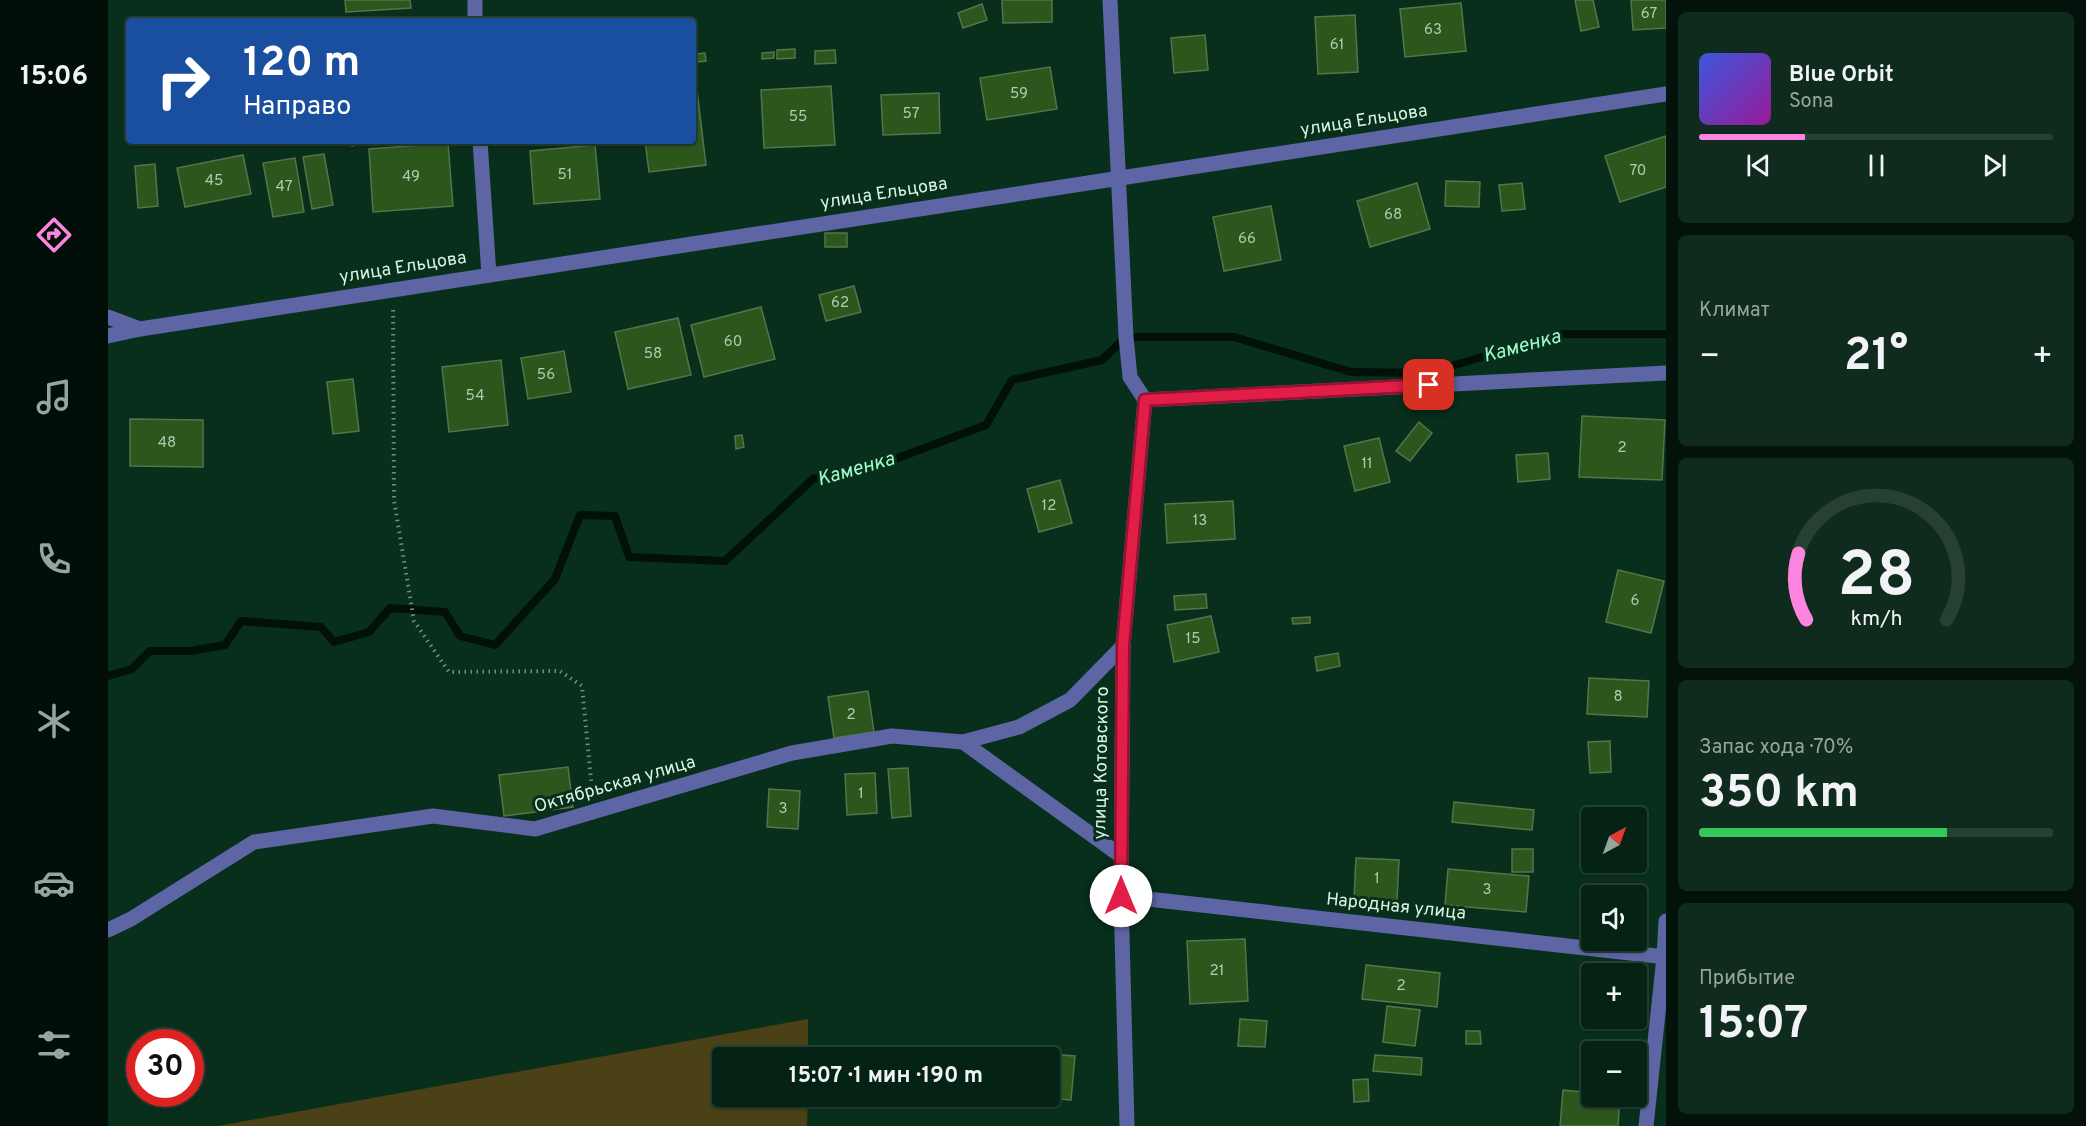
<!DOCTYPE html>
<html lang="ru">
<head>
<meta charset="utf-8">
<style>
  :root { --surface:#052315; --page:#0e2b1e; --text:#f1f3f6; --muted:#97a4a0; --line:#264034; --accent:#fe85df }
  body { margin:0; font-family:Overpass,sans-serif; background:var(--page); color:var(--text); height:100vh; display:flex; flex-direction:column; font-size:22px; white-space:nowrap }
  * { box-sizing:border-box; margin:0 }
  p { font-size:20px; color:var(--muted) }
  .icon { flex:none; width:33px; height:33px; fill:none; stroke:currentColor; stroke-width:2; stroke-linecap:round; stroke-linejoin:round }
  .map { position:relative; flex:1; overflow:hidden }
  .drawer { display:flex; flex-direction:column; gap:12px; padding:12px; background:#03130c; width:420px }
  .drawer>* { flex:none }
  .guide { position:absolute; left:18px; top:18px; width:570px; height:126px; border-radius:6px; box-shadow:0 2px 4px #0004,0 0 0 2px var(--line); background:#1a4fa0; color:#fff; overflow:hidden }
  .needle { width:39px; rotate:41deg }
  .fabs { position:absolute; left:1473px; top:807px; display:grid; gap:12px }
  .fabs a { display:grid; place-items:center; width:66px; height:66px; border-radius:6px; background:var(--surface); box-shadow:0 2px 4px #0004,0 0 0 2px var(--line); font-size:30px }
  .speed { position:absolute; left:18px; top:1029px; display:flex; gap:12px; font-size:30px; font-weight:700; text-align:center }
  .speed>* { display:grid; place-content:center; width:78px; height:78px; border-radius:50%; background:var(--surface); box-shadow:0 2px 4px #0004,0 0 0 2px var(--line); line-height:1 }
  .speed .limit { border:9px solid #d22; background:#fff; color:#111 }
  .pin { position:absolute; display:grid; place-items:center; width:51px; height:51px; color:#fff; margin:-26px; border-radius:12px; box-shadow:0 3px 9px #0006 }
  .me { position:absolute; width:66px; margin:-33px; rotate:0deg; stroke-linejoin:round; filter:drop-shadow(0 0 4px #0008) }
  .turn { display:flex; align-items:center; gap:21px; height:126px; padding:0 18px; font-size:27px }
  .turn .icon { width:78px; height:78px; stroke-width:2.5 }
  .turn b { display:block; font-size:42px; line-height:51px }
  .big { font-size:45px; font-weight:700; line-height:1.1 }
  .drawer .tile { flex:1; display:flex; flex-direction:column; justify-content:center; gap:9px; min-width:0; padding:0 21px; border-radius:9px; background:var(--page) }
  .drawer .dial { align-items:center; gap:0 }
  .dial svg { height:156px; overflow:visible; fill:none; stroke:var(--line); stroke-width:7; stroke-linecap:round; text-anchor:middle }
  .dial text { fill:var(--text); stroke:none }
  .song { display:flex; align-items:center; gap:18px }
  .cover { width:72px; height:72px; border-radius:9px; background:linear-gradient(135deg,hsl(230 70% 55%),hsl(300 70% 35%)) }
  .played { height:6px; border-radius:3px; background:linear-gradient(90deg,var(--accent) 30%,var(--line) 30%) }
  .keys { display:flex; justify-content:space-around; direction:ltr }
  .heat { display:flex; justify-content:space-between; align-items:center; font-size:33px; direction:ltr }
  .charge { height:9px; border-radius:4px; background:linear-gradient(90deg,#34c759 70%,var(--line) 0) }
  .trip { position:absolute; left:604px; top:1047px; width:348px; height:60px; border-radius:6px; background:var(--surface); box-shadow:0 2px 4px #0004,0 0 0 2px var(--line); font-weight:700; line-height:60px; text-align:center }
  main { display:flex; flex:1; min-height:0 }
  .dock { display:flex; flex-direction:column; width:108px; justify-content:space-around; align-items:center; background:#020e08; color:var(--muted) }
  .dock .icon { width:42px; height:42px }
  .dock .selected { color:var(--accent) }
  .dock b { font-size:27px; color:var(--text) }
  .map>svg:first-child { display:block }
  .green { fill:#4a4116 }
  .lines { fill:none; stroke-linecap:round; stroke-linejoin:round }
  .stream { stroke:#011107; stroke-width:8 }
  .building { fill:#2d561c; stroke:#56744b; stroke-width:1.5 }
  .path { stroke:#6f907e; stroke-width:4; stroke-dasharray:1.5 4.5; stroke-linecap:butt }
  .lane { stroke:#5e65a5; stroke-width:15 }
  .street { stroke:#5e65a5; stroke-width:15 }
  .route-casing { stroke:#92132f; stroke-width:15 }
  .route { stroke:#e11d48; stroke-width:10 }
  .labels { text-anchor:middle; dominant-baseline:central; stroke-width:6; stroke-linejoin:round; paint-order:stroke }
  .number-label { font-size:15px; fill:#afccb1 }
  .street-label { font-size:18px; fill:#daf4e3; stroke:#072f1c }
  .water-label { font-size:20px; font-style:italic; fill:#9ffcc6; stroke:#072f1c }
</style>
</head>
<body>
<main>
<nav class="dock">
<b>15:06</b>
<svg class="icon selected" aria-label="directions" viewBox="0 0 24 24"><path d="M12 3l9 9-9 9-9-9zM9 14v-3h6M13 9l2 2-2 2"/></svg>
<svg class="icon" aria-label="music" viewBox="0 0 24 24"><path d="M9 18V5l10-2v13"/><circle cx="6" cy="18" r="3"/><circle cx="16" cy="16" r="3"/></svg>
<svg class="icon" aria-label="phone" viewBox="0 0 24 24"><path d="M5 4h4l2 5-3 2q2 4 5 5l2-3 5 2v4C11 20 4 13 5 4z"/></svg>
<svg class="icon" aria-label="climate" viewBox="0 0 24 24"><path d="M12 3v18M4 7l16 10M4 17L20 7"/></svg>
<svg class="icon" aria-label="car" viewBox="0 0 24 24"><path d="M5 17H2v-5l4-1 3-4h7l3 4 3 1v5h-3M9 17h6M6 11h13"/><circle cx="7" cy="17" r="2"/><circle cx="17" cy="17" r="2"/></svg>
<svg class="icon" aria-label="filters" viewBox="0 0 24 24"><path d="M4 7h16M4 17h16"/><circle cx="9" cy="7" r="2"/><circle cx="15" cy="17" r="2"/></svg>
</nav>
<div class="map">
<svg width="1558" height="1126" viewBox="0 0 1558 1126">
  <rect width="100%" height="100%" fill="#072f1c"/>
  <polygon class="green" points="700,1019 700,1057 615,1058 615,1096 700,1097 699,1126 110,1126"/>
  <g class="lines">
    <polyline class="stream" points="0,676 24,669 42,651 82,651 117,645 133,621 213,627 226,642 261,632 282,608 337,612 352,636 387,645 447,579 472,515 507,516 521,557 617,561 705,479 787,459 878,425 904,380 994,360 1018,337 1126,337 1243,372 1320,373 1451,334 1558,334"/>
  </g>
  <g class="building">
    <polygon points="237,0 302,0 303,8 238,12"/>
    <polygon points="894,0 944,0 944,22 895,23"/>
    <polygon points="1467,0 1485,0 1491,27 1473,31"/>
    <polygon points="1523,0 1558,0 1558,28 1525,30"/>
    <polygon points="1353,3 1358,51 1297,57 1292,9"/>
    <polygon points="874,4 879,20 855,28 850,13"/>
    <polygon points="1247,15 1250,72 1210,74 1207,17"/>
    <polygon points="1097,35 1100,70 1066,73 1063,38"/>
    <polygon points="687,49 687,58 669,59 669,50"/>
    <polygon points="727,50 728,63 707,64 707,51"/>
    <polygon points="666,52 666,58 654,59 654,53"/>
    <polygon points="597,53 598,61 589,62 588,54"/>
    <polygon points="585,57 598,165 541,172 537,141 585,141"/>
    <polygon points="942,67 949,109 879,120 872,78"/>
    <polygon points="723,86 727,145 656,148 653,90"/>
    <polygon points="831,93 832,133 775,135 773,95"/>
    <polygon points="1558,136 1558,187 1512,202 1497,156"/>
    <polygon points="242,141 258,141 258,142 244,146"/>
    <polygon points="340,143 345,206 265,212 261,149"/>
    <polygon points="487,145 492,199 426,204 422,151"/>
    <polygon points="216,154 225,205 204,209 195,157"/>
    <polygon points="135,155 143,194 77,207 69,168"/>
    <polygon points="187,158 196,212 165,217 155,163"/>
    <polygon points="47,164 50,206 30,208 27,166"/>
    <polygon points="1338,181 1372,182 1371,207 1337,206"/>
    <polygon points="1309,183 1322,229 1262,247 1249,201"/>
    <polygon points="1414,183 1417,209 1394,211 1391,185"/>
    <polygon points="1163,206 1173,260 1116,271 1105,217"/>
    <rect x="717" y="233" width="22" height="14"/>
    <polygon points="746,286 753,312 718,321 711,295"/>
    <polygon points="653,307 667,359 596,377 583,325"/>
    <polygon points="570,318 583,375 520,389 507,332"/>
    <polygon points="456,351 463,392 420,399 413,358"/>
    <polygon points="393,360 400,425 341,432 334,367"/>
    <polygon points="245,379 251,431 225,434 219,382"/>
    <polygon points="1474,416 1557,420 1554,480 1471,477"/>
    <polygon points="22,419 95,420 95,467 22,466"/>
    <polygon points="1311,422 1324,433 1302,461 1288,451"/>
    <polygon points="634,435 636,447 628,449 627,436"/>
    <polygon points="1271,438 1282,482 1247,491 1236,446"/>
    <polygon points="1440,453 1442,479 1410,482 1408,455"/>
    <polygon points="952,480 964,523 931,532 919,489"/>
    <polygon points="1125,501 1127,539 1059,543 1057,504"/>
    <polygon points="1510,570 1556,581 1543,633 1498,622"/>
    <polygon points="1098,594 1099,608 1067,610 1066,596"/>
    <polygon points="1103,616 1111,652 1066,662 1059,625"/>
    <polygon points="1202,617 1202,623 1185,624 1184,618"/>
    <polygon points="1230,653 1232,666 1209,671 1207,657"/>
    <polygon points="1481,678 1541,681 1539,717 1479,714"/>
    <polygon points="760,691 766,732 726,738 720,697"/>
    <polygon points="1502,741 1503,772 1482,773 1480,742"/>
    <polygon points="460,767 465,807 396,816 391,775"/>
    <polygon points="800,768 803,816 784,818 780,769"/>
    <polygon points="767,773 769,813 739,815 737,774"/>
    <polygon points="661,789 692,791 690,829 659,827"/>
    <polygon points="1346,802 1426,810 1424,830 1344,822"/>
    <rect x="1404" y="849" width="21" height="23"/>
    <polygon points="1248,858 1291,860 1289,900 1246,898"/>
    <polygon points="1340,869 1421,876 1418,912 1337,905"/>
    <polygon points="1137,939 1140,1001 1082,1004 1079,941"/>
    <polygon points="1258,965 1332,973 1329,1007 1254,999"/>
    <polygon points="1279,1006 1312,1010 1307,1046 1275,1042"/>
    <polygon points="1132,1019 1159,1021 1157,1047 1130,1046"/>
    <polygon points="1358,1031 1372,1031 1373,1044 1358,1044"/>
    <polygon points="913,1052 967,1056 963,1100 913,1096 942,1096 942,1058 912,1058"/>
    <polygon points="1267,1055 1314,1058 1313,1075 1265,1071"/>
    <polygon points="1260,1079 1261,1101 1246,1102 1245,1080"/>
    <polygon points="1455,1090 1484,1093 1484,1096 1512,1096 1510,1126 1452,1126"/>
  </g>
  <g class="lines">
    <polyline class="path" points="285,310 286,500 306,621 341,672 452,671 474,686 484,790"/>
    <polyline class="lane" points="1037,400 1558,373"/>
    <g class="street">
      <polyline points="367,0 367,21"/>
      <polyline points="1002,0 1018,337 1022,377 1037,400 1015,646 1013,896 1019,1126"/>
      <polyline points="372,141 381,275"/>
      <polyline points="0,317 32,329"/>
      <polyline points="0,336 32,329 1558,94"/>
      <polyline points="855,742 1013,856"/>
      <polyline points="1013,896 1558,957"/>
      <polyline points="0,930 23,919 146,842 325,816 427,829 684,753 784,736 855,742 911,727 962,700 1015,646"/>
      <polyline points="1538,1126 1556,957 1558,921"/>
    </g>
  </g>
  <g class="lines">
    <g class="route-casing">
      <polyline id="route" points="1013,896 1015,646 1037,400 1321,385"/>
    </g>
    <use href="#route" class="route"/>
  </g>
  <g class="labels">
    <g class="number-label">
      <text x="1541" y="14">67</text>
      <text x="1325" y="30">63</text>
      <text x="1229" y="45">61</text>
      <text x="911" y="94">59</text>
      <text x="803" y="114">57</text>
      <text x="690" y="117">55</text>
      <text x="1530" y="171">70</text>
      <text x="457" y="175">51</text>
      <text x="303" y="177">49</text>
      <text x="106" y="181">45</text>
      <text x="176" y="187">47</text>
      <text x="1285" y="215">68</text>
      <text x="1139" y="239">66</text>
      <text x="732" y="303">62</text>
      <text x="625" y="342">60</text>
      <text x="545" y="354">58</text>
      <text x="438" y="375">56</text>
      <text x="367" y="396">54</text>
      <text x="59" y="443">48</text>
      <text x="1514" y="448">2</text>
      <text x="1259" y="464">11</text>
      <text x="941" y="506">12</text>
      <text x="1092" y="521">13</text>
      <text x="1527" y="601">6</text>
      <text x="1085" y="639">15</text>
      <text x="1510" y="697">8</text>
      <text x="743" y="715">2</text>
      <text x="753" y="794">1</text>
      <text x="675" y="809">3</text>
      <text x="1269" y="879">1</text>
      <text x="1379" y="890">3</text>
      <text x="1109" y="971">21</text>
      <text x="1293" y="986">2</text>
    </g>
    <g class="street-label">
      <text transform="translate(1256 121) rotate(-9)">улица Ельцова</text>
      <text transform="translate(776 194) rotate(-9)">улица Ельцова</text>
      <text transform="translate(295 268) rotate(-9)">улица Ельцова</text>
      <text transform="translate(994 763) rotate(-89)">улица Котовского</text>
      <text transform="translate(507 785) rotate(-16)">Октябрьская улица</text>
      <text transform="translate(1288 907) rotate(6)">Народная улица</text>
    </g>
    <g class="water-label">
      <text transform="translate(1414 347) rotate(-15)">Каменка</text>
      <text transform="translate(748 470) rotate(-16)">Каменка</text>
    </g>
  </g>
</svg>
<div class="fabs">
<a><svg class="needle" viewBox="-14 -14 28 28"><path d="M0-13l5 13h-10z" fill="#e53935"/><path d="M0 13l5-13h-10z" fill="#97a4a0"/></svg></a>
<a><svg class="icon" aria-label="sound" viewBox="0 0 24 24"><path d="M4 9h4l5-4v14l-5-4H4zM17 9q2 3 0 6"/></svg></a>
<a>+</a>
<a>−</a>
</div>
<div class="speed"><div class="limit">30</div></div>
<div class="pin" style="left:1321px;top:385px;background:#d93025"><svg class="icon" aria-label="arrive" viewBox="0 0 24 24"><path d="M6 21V4h12l-3 4 3 4H6"/></svg></div>
<svg class="me" style="left:1013px;top:896px" viewBox="-20 -20 40 40"><circle r="19" fill="#fff"/><path d="M0-13L10 11 0 6-10 11z" fill="#e11d48"/></svg>
<div class="trip">15:07 · 1 мин · 190 m</div>
<div class="guide">
<div class="turn"><svg class="icon" aria-label="right" viewBox="0 0 24 24"><path d="M7 20v-9h11M14 6l5 5-5 5"/></svg><div><b>120 m</b>Направо</div></div>
</div>
</div>
<section class="drawer">
<div class="tile">
<div class="song"><i class="cover"></i><div><b>Blue Orbit</b><p>Sona</p></div></div>
<div class="played"></div>
<div class="keys"><svg class="icon" aria-label="previous" viewBox="0 0 24 24"><path d="M18 5L8 12l10 7zM5 5v14"/></svg><svg class="icon" aria-label="pause" viewBox="0 0 24 24"><path d="M8 5v14M16 5v14"/></svg><svg class="icon" aria-label="next" viewBox="0 0 24 24"><path d="M6 5l10 7-10 7zM19 5v14"/></svg></div>
</div>
<div class="tile"><p>Климат</p>
<div class="heat"><a>−</a><b class="big">21°</b><a>+</a></div>
</div>
<div class="tile dial"><svg viewBox="0 0 100 80">
<path d="M14 69A42 42 0 1 1 86 69"/>
<path d="M14 69A42 42 0 0 1 10 35" stroke="#fe85df"/>
<text x="50" y="56" font-size="32" font-weight="700">28</text>
<text x="50" y="72" font-size="11">km/h</text>
</svg></div>
<div class="tile"><p>Запас хода · 70%</p><b class="big">350 km</b><div class="charge"></div></div>
<div class="tile"><p>Прибытие</p><b class="big">15:07</b></div>
</section>
</main>
</body>
</html>
